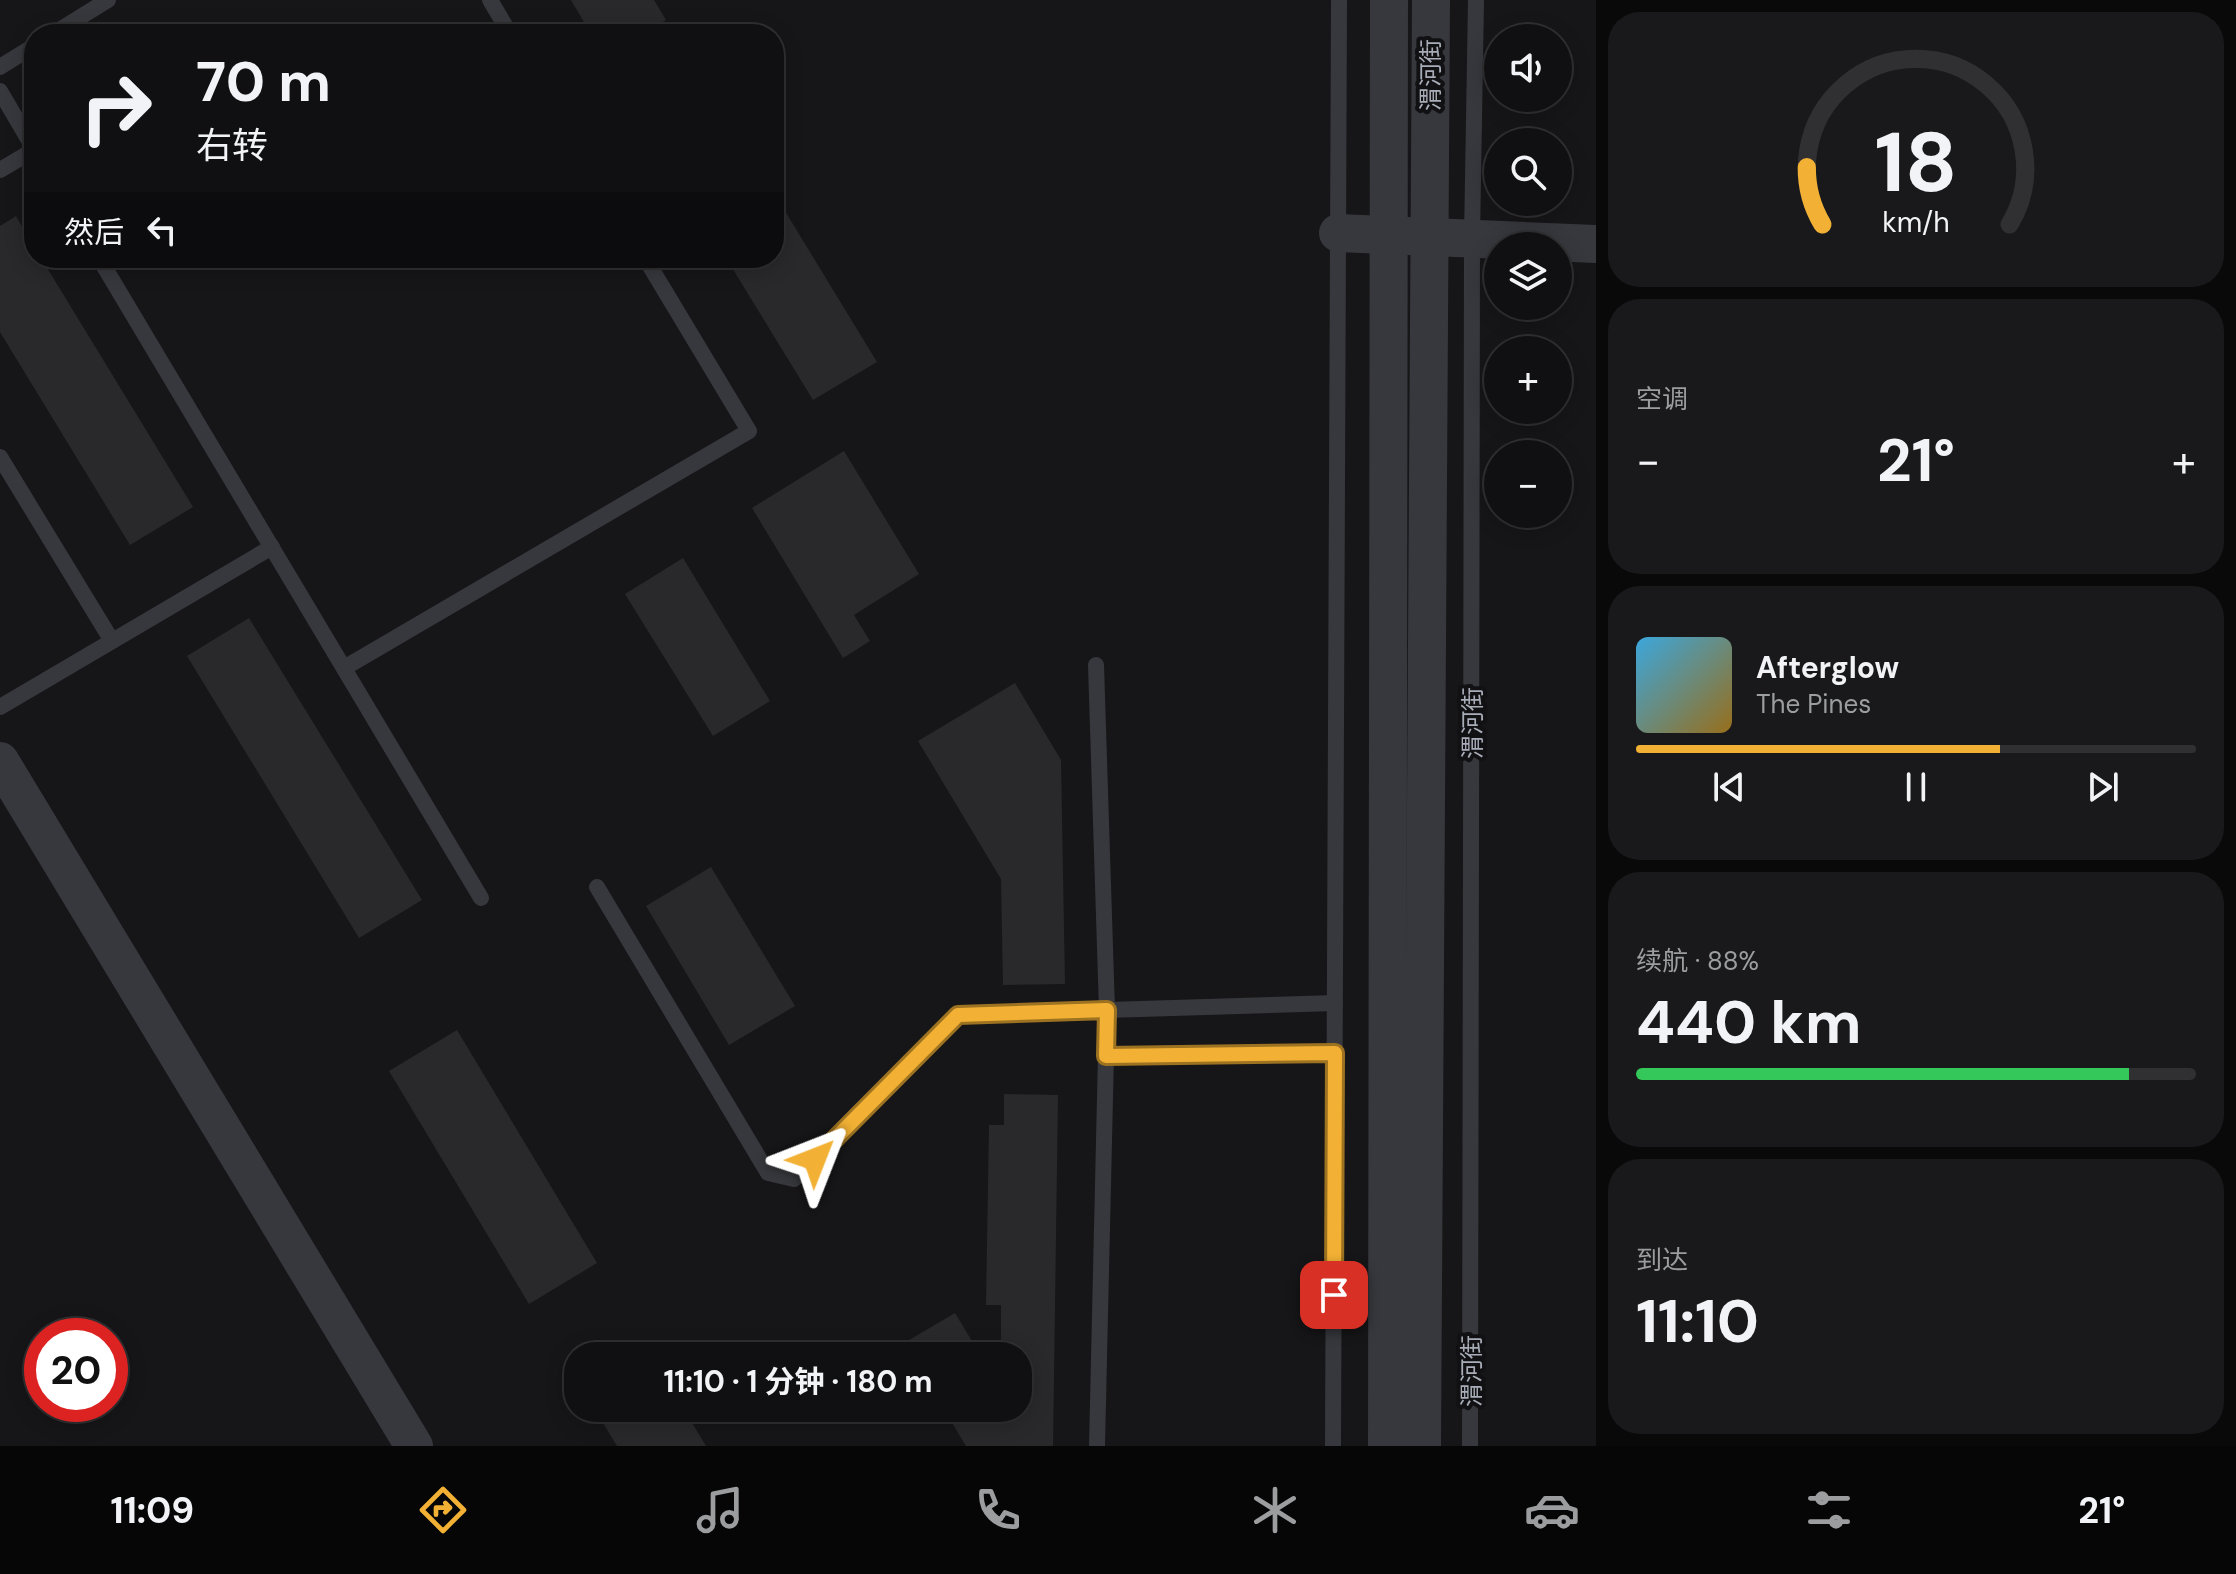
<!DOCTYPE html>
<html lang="zh">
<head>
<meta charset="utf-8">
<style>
  :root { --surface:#101012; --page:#19191b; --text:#f1f3f6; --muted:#9c9d9f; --line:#303032; --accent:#f2b134 }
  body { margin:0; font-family:"DM Sans","Noto Sans SC",sans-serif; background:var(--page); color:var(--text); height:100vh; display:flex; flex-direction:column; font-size:30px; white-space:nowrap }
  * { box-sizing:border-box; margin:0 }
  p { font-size:26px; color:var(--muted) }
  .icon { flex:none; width:44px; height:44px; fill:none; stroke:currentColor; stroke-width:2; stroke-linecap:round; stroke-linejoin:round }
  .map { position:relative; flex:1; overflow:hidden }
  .details { display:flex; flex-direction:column; gap:12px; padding:12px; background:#09090a; width:640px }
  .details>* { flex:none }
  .hud { position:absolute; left:24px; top:24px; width:760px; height:244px; border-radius:32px; box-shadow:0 4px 20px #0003,0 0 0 2px var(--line); background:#101012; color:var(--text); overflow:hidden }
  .fabs { position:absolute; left:1484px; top:24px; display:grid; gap:16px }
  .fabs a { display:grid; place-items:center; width:88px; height:88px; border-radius:50%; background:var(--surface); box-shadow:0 4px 20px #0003,0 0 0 2px var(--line); font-size:40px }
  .speed { position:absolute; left:24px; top:1318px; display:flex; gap:16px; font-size:40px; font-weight:700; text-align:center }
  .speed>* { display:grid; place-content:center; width:104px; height:104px; border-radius:50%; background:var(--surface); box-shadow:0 4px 20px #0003,0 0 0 2px var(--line); line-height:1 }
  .speed .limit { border:12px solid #d22; background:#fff; color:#111 }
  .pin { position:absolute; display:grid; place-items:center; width:68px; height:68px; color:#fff; margin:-34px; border-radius:16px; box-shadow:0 4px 12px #0006 }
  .me { position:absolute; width:88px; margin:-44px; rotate:45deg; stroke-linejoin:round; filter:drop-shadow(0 0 6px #0008) }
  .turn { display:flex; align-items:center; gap:28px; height:168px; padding:0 40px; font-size:36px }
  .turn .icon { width:104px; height:104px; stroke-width:2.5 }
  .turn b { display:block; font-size:56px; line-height:68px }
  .then { display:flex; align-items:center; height:76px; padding:0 40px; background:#0003; gap:16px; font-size:30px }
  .big { font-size:60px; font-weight:700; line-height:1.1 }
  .details .widget { flex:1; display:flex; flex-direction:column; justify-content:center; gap:12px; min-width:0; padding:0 28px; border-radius:32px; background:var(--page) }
  .details .dial { align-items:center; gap:0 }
  .dial svg { height:208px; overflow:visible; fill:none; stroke:var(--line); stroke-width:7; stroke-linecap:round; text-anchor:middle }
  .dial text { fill:var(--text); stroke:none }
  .song { display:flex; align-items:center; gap:24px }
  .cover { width:96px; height:96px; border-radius:12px; background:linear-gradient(135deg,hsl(200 70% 55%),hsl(40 70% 35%)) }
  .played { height:8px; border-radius:4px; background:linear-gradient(90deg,var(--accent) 65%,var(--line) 65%) }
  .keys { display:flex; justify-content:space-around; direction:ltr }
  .heat { display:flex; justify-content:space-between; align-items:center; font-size:44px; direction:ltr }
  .charge { height:12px; border-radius:6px; background:linear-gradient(90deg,#34c759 88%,var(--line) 0) }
  .trip { position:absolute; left:564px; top:1342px; width:468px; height:80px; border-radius:32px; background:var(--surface); box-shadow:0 4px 20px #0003,0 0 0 2px var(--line); font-weight:700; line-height:80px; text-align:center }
  .tab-bar { display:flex; height:128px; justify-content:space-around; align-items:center; background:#060607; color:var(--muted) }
  .tab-bar .icon { width:56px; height:56px }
  .tab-bar .current { color:var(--accent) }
  .tab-bar b { font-size:36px; color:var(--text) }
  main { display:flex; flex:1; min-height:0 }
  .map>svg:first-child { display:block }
  .building { fill:#29292c }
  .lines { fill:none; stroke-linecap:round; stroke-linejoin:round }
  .service { stroke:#37383d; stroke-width:16 }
  .tertiary { stroke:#37383d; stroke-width:38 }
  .route-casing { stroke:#9d7322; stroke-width:20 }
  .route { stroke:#f2b134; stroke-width:14 }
  .labels { text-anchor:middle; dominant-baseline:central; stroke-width:8; stroke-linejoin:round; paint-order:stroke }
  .street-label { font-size:24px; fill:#a8adb8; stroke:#111113 }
</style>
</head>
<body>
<main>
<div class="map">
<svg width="1596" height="1446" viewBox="0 0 1596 1446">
  <rect width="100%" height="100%" fill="#161618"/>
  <g class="building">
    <polygon points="571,0 654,0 666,20 643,34 591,34"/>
    <polygon points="774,193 877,362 813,400 726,258 774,258"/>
    <polygon points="16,216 34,247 34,258 41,258 193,507 130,545 0,332 0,226"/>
    <polygon points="844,451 919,574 854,615 870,641 843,658 752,508"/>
    <polygon points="683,558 770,701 713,736 625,594"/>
    <polygon points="249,618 422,900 359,938 187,656"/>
    <polygon points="1015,683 1061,760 1065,984 1003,985 1001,879 918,741"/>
    <polygon points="711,867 795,1006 729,1045 646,906"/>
    <polygon points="457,1030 597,1263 529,1304 389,1071"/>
    <polygon points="1004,1094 1058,1095 1053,1446 966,1446 943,1408 1018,1408 1018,1356 1001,1356 1001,1305 986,1305 989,1125 1004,1125"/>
    <polygon points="955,1313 981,1356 912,1356 904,1343"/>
    <polygon points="594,1408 683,1408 706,1446 617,1446"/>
  </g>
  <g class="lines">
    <g class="service">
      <polyline points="490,0 510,34"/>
      <polyline points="53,34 108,0"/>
      <polyline points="0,67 34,46"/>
      <polyline points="0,91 34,149"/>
      <polyline points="0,170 34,150"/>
      <polyline points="99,258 481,898"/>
      <polyline points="0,457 112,641"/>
      <polyline points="344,668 749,431 645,258"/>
      <polyline points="0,707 272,547"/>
      <polyline points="597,887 768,1173 794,1179 958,1015 1107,1010 1096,665"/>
      <polyline points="1106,1056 1335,1053"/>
      <polyline points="1097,1446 1107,1010 1335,1003"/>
      <polyline points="1333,1446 1339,0"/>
      <polyline points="1470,1446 1472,239 1476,0"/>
    </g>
    <g class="tertiary">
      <polyline points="1338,233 1596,244"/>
      <polyline points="0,761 414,1446"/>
      <polyline points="1387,1446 1389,0"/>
      <polyline points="1422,1446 1431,0"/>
    </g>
  </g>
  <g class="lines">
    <g class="route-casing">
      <polyline id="route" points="815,1159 958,1015 1107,1010 1106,1056 1335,1053 1334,1295"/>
    </g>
    <use href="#route" class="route"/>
  </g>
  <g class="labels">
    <g class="street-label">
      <text transform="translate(1430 75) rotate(-90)">渭河街</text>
      <text transform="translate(1472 723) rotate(-90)">渭河街</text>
      <text transform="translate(1471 1371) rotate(-90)">渭河街</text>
    </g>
  </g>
</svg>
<div class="fabs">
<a><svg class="icon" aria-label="sound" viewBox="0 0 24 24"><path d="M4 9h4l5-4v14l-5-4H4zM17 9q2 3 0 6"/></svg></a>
<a><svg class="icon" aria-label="search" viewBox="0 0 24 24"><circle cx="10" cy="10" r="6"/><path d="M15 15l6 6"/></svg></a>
<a><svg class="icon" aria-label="layers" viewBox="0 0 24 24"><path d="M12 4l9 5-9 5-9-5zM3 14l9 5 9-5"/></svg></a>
<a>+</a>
<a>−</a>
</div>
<div class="speed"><div class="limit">20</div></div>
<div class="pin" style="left:1334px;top:1295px;background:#d93025"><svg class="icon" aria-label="arrive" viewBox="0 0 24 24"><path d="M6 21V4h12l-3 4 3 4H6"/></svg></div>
<svg class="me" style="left:815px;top:1159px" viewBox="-20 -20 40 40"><path d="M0-17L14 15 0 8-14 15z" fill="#f2b134" stroke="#fff" stroke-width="4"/></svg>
<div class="trip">11:10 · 1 分钟 · 180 m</div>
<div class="hud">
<div class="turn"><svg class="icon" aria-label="right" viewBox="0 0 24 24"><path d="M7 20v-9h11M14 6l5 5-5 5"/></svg><div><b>70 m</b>右转</div></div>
<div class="then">然后<svg class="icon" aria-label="left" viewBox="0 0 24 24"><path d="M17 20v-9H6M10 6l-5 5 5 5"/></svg></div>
</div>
</div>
<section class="details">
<div class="widget dial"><svg viewBox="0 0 100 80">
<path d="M14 69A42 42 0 1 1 86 69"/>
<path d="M14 69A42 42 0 0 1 8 47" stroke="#f2b134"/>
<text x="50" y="56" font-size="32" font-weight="700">18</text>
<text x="50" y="72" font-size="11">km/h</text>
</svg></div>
<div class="widget"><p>空调</p>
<div class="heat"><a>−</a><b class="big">21°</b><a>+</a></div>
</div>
<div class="widget">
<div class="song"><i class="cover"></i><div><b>Afterglow</b><p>The Pines</p></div></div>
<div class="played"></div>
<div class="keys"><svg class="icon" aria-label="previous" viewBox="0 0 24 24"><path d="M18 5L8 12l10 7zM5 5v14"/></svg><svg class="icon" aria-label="pause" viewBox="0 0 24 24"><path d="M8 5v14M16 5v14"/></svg><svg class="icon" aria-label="next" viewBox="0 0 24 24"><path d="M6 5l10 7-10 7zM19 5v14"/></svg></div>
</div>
<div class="widget"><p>续航 · 88%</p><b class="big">440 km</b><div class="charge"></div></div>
<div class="widget"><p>到达</p><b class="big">11:10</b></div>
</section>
</main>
<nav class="tab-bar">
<b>11:09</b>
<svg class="icon current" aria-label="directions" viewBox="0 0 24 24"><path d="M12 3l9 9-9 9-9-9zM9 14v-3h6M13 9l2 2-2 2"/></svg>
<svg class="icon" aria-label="music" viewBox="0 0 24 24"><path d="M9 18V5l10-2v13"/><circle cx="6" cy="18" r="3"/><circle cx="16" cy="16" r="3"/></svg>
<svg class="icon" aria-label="phone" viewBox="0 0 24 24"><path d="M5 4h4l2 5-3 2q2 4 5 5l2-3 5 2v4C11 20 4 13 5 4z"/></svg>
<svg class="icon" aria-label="climate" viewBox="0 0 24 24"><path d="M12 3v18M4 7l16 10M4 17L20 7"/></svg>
<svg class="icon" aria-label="car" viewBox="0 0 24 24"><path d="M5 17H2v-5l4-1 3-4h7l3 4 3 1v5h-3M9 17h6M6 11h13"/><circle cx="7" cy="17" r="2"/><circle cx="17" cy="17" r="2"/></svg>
<svg class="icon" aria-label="filters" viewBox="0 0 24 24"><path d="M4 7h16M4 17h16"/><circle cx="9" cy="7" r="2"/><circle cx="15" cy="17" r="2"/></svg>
<b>21°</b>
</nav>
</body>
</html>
